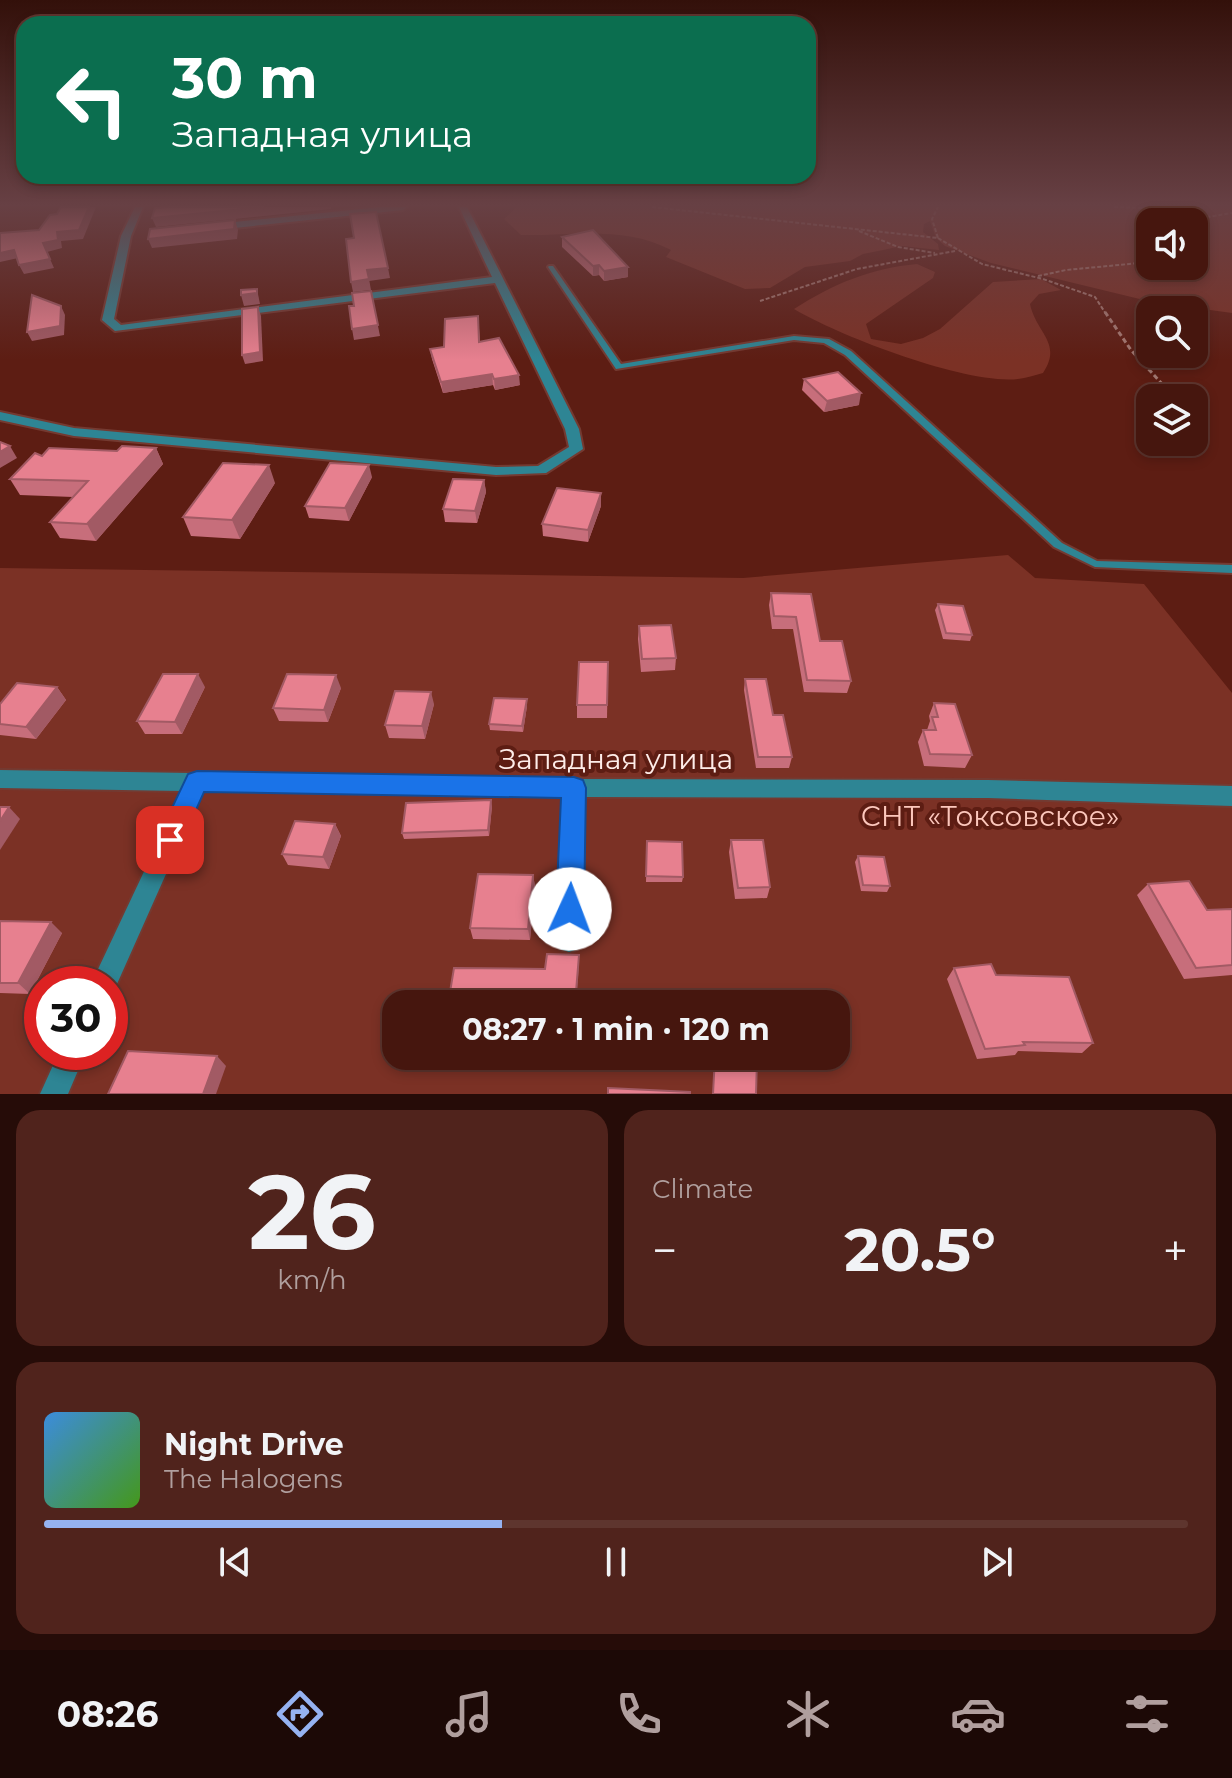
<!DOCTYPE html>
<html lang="en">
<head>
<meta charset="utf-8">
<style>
  :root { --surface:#46160e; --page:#50231c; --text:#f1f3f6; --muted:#b09f9e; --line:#5e352e; --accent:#95b2f1 }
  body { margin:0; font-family:Montserrat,sans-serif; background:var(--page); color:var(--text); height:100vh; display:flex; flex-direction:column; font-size:30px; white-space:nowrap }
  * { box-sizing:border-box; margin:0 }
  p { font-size:26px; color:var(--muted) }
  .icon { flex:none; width:44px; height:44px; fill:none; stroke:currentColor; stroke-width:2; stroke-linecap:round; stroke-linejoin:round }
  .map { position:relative; height:1094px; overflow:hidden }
  .details { display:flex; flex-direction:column; gap:16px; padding:16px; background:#260c08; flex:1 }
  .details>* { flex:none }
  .top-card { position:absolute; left:16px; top:16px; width:800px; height:168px; border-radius:24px; box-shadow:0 4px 12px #0003,0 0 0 2px var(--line); background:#0b6e4f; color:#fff; overflow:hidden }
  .fabs { position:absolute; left:1136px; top:208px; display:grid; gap:16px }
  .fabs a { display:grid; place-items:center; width:72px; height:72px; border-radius:16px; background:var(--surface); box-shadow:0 4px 12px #0003,0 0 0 2px var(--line); font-size:40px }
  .speed { position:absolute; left:24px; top:966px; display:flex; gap:16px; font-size:40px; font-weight:700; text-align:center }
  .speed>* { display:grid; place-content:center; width:104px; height:104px; border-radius:50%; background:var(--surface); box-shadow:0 4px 12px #0003,0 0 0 2px var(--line); line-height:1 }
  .speed .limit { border:12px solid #d22; background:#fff; color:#111 }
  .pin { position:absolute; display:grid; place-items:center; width:68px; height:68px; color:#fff; margin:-34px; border-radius:16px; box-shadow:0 4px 12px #0006 }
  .me { position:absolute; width:88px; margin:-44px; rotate:2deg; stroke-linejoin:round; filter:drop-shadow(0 0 6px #0008) }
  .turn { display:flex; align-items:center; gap:28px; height:168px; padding:0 24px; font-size:36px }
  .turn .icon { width:104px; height:104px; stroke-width:2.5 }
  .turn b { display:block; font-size:56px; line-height:68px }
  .big { font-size:60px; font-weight:700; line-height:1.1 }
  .details .tile { flex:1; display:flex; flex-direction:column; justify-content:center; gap:12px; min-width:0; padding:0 28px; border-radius:24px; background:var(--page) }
  .details .dial { align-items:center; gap:0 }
  .dial b { font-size:104px; line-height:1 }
  .song { display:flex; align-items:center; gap:24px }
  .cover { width:96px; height:96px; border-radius:12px; background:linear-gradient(135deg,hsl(210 70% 55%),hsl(100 70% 35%)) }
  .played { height:8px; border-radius:4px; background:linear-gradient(90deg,var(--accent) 40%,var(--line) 40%) }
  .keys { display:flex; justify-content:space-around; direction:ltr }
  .heat { display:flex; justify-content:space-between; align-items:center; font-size:44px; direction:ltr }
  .details .tiles { flex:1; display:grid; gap:16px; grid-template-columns:1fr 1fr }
  .tile:last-child { grid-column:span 2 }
  .trip { position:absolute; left:382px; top:990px; width:468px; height:80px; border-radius:24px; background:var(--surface); box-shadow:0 4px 12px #0003,0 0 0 2px var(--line); font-weight:700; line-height:80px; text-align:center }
  .tabs { display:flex; height:128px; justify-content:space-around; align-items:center; background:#1c0906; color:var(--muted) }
  .tabs .icon { width:56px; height:56px }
  .tabs .on { color:var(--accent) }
  .tabs b { font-size:36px; color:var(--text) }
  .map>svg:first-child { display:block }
  .green { fill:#7b3125; fill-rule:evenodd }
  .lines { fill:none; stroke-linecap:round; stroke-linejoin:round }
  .service-casing { stroke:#743a31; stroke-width:4 }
  .minor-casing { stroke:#743a31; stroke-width:4 }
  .path-far1 { stroke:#a57a73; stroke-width:2; stroke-dasharray:4 2; stroke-linecap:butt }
  .path { stroke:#a57a73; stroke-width:3; stroke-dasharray:5 3; stroke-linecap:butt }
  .service { fill:#2e8594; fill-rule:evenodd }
  .minor { fill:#2e8594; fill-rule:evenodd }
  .wall { fill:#c76e7b }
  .shaded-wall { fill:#a25a64 }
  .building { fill:#e7808f; stroke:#a25a64; stroke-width:2 }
  .route { fill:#1a73e8; stroke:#114b97; stroke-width:2 }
  .labels { text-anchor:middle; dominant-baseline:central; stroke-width:8; stroke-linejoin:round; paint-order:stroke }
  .near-street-label { font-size:28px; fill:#feede9; stroke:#5d1d13 }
  .near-park-label { font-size:28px; fill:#fcc7bc; stroke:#5d1d13 }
</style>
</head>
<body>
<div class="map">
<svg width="1232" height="1094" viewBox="0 0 1232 1094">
  <rect width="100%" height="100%" fill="#5d1d13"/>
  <g class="green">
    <path d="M517 207H1232V313L1152 302 991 263 945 246 936 238 930 221 924 224 923 232 938 244 939 250 902 246 883 250 863 254 850 261 805 267 770 288 745 289 666 257 671 250C624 225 572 236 521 235L504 219ZM1150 222H1194V266H1150Z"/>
    <path d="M917 264 935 272 933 278 866 324 871 339 901 344 923 338 940 329 993 282 1041 279 1061 290 1039 294 1030 304C1036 333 1063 343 1043 373 1035 375 1026 378 1018 379 967 385 839 336 794 309 833 284 871 268 917 264Z"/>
    <path d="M1008 555 1035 578 1144 584 1232 693V1094H0V568L743 578ZM42 984H110V1052H42ZM396 1004H836V1056H396Z"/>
  </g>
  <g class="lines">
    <g class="service-casing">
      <polygon id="service" points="549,266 553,266 621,364 794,336 829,339 851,351 1062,543 1097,561 1232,565 1232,573 1095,567 1054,547 845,355 824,343 794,340 616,369 548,267"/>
    </g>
    <g class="minor-casing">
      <g id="minor">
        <polygon points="135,207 143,207 131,236 114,319 121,325 492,277 459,207 467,207 579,429 583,449 546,473 496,475 74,436 0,420 0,412 74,428 496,467 538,466 569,447 565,429 495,283 115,331 102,320 121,236"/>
        <polygon points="380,207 407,207 403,210 215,230 210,227 215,224"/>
        <polygon points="0,770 574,779 988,780 1232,786 1232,806 988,798 584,797 581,940 578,949 569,952 560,949 557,940 563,797 203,791 113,993 110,994 110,984 91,984 182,791 0,788"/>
        <polygon points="59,1052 86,1052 68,1094 40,1094"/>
      </g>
    </g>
    <g class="path-far1">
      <polyline points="652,207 938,238 932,219 938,207"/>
      <polyline points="1114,207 1198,210 1204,207"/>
      <polyline points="1177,222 1232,213"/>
      <polyline points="859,231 898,247 935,253"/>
      <polyline points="938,238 982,264 1043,279 1095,297 1106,314"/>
      <polyline points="1038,276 1066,270 1150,262"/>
      <polyline points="760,301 857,269 955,251"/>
    </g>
    <polyline class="path" points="1105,312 1131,350 1175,398"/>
    <use href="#service" class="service"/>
    <use href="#minor" class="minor"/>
  </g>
  <g class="wall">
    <polygon points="562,237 628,277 604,281 599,275 593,276 562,247"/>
    <polygon points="478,316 480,341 520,385 495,390 493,385 443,393 432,359 430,349 444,347"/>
    <polygon points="804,379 859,405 824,412 802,390"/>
    <polygon points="156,448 163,464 96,541 60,538 50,522 73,497 20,495 10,479 42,456"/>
    <polygon points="372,477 349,521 309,518 305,506"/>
    <polygon points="484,480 486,492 477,523 445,522 443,509"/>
    <polygon points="275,483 240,539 191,536 183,517"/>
    <polygon points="601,506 588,542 543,536 542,524"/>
    <polygon points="771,593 820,641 851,681 847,693 804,692 793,629 772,629 769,605"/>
    <polygon points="938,604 972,635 970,641 943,639 935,610"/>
    <polygon points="639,626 676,658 675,670 641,672 638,639"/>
    <polygon points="608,662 607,718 577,718 577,705"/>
    <polygon points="745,679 773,715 792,757 789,768 756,768 744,690"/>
    <polygon points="57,687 66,700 36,739 0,735 0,704"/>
    <polygon points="205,687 182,734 145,734 137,721"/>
    <polygon points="341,688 328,722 279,721 273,708"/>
    <polygon points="934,703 972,755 965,768 924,766 918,742 923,730 927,730 930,721 929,716"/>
    <polygon points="434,704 425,739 389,738 385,725"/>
    <polygon points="527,706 523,732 490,730 489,724"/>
    <polygon points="492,806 489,836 404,839 402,833"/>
    <polygon points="335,824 341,836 329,869 288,865 282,854"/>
    <polygon points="731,840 770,887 767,898 735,899 729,852"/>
    <polygon points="647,841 683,877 682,882 646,882"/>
    <polygon points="858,856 890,886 887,892 861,891 855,862"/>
    <polygon points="533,875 535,886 530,940 473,939 470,928"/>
    <polygon points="1148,884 1207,910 1232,909 1232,975 1184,979 1137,895"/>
    <polygon points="0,921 62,933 30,994 0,993"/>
    <polygon points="954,968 996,975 1093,1043 1082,1053 1018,1051 1015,1055 977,1059 947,979"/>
    <polygon points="444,1056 512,1056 511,1059 445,1058"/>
  </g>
  <g class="shaded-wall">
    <polygon points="89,207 96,207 83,239 61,241 62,248 47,252 54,268 24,274 19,265 43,243"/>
    <polygon points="264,207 331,207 331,209 156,227 152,218"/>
    <polygon points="235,220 238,230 237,239 152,248 148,239"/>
    <polygon points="14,250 18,258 0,262 0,253"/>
    <polygon points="599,265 599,275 593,276 593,266"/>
    <polygon points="628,267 628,277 604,281 604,271"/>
    <polygon points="388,268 390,278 369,281 367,270"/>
    <polygon points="369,279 371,290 353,292 351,282"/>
    <polygon points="257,289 260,304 244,306 241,295"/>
    <polygon points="373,301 380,336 354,340 352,329"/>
    <polygon points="61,306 65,315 64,335 32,341 27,332"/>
    <polygon points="258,307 261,316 263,361 245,364 242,355"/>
    <polygon points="492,374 493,385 443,393 441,382"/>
    <polygon points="519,375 520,385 495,390 494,379"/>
    <polygon points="861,393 859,405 824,412 827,401"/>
    <polygon points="10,446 17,458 0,468 0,452"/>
    <polygon points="156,448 163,464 96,541 87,524"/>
    <polygon points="269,465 275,483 240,539 232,520"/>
    <polygon points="369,465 372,477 349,521 345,508"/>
    <polygon points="484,480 486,492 477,523 475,511"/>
    <polygon points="601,493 601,506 588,542 588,530"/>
    <polygon points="198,674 205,687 182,734 175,722"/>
    <polygon points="336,675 341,688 328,722 324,710"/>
    <polygon points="57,687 66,700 36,739 26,727"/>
    <polygon points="431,692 434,704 425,739 422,726"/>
    <polygon points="527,699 527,706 523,732 522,726"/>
    <polygon points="491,800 492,806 489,836 488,830"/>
    <polygon points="9,807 20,819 0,850 0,821"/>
    <polygon points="335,824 341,836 329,869 323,857"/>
    <polygon points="533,875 535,886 530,940 528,929"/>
    <polygon points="51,922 62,933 30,994 18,983"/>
    <polygon points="579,955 579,965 576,1004 575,1004"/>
    <polygon points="217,1056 226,1066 216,1094 203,1094"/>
  </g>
  <g class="building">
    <polygon points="61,207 89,207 79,230 57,232 58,240 43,243 50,259 19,265 14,250 0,253 0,233 39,230 50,215 57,214"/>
    <polygon points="171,207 264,207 152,218 155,208"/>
    <polygon points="376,212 388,268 367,270 369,279 351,282 346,239 354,238 350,214"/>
    <polygon points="235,220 234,229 148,239 150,229"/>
    <polygon points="593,230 628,267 604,271 599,265 593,266 562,237"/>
    <polygon points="257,289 257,293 241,295 241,290"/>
    <polygon points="371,291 378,325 352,329 349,306 354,306 352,293"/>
    <polygon points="32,295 61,306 60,326 27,332"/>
    <polygon points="258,307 260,352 242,355 242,309"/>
    <polygon points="478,316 479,342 499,338 519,375 494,379 492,374 441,382 430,349 444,347 445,319"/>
    <polygon points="838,372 861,393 827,401 804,379"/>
    <polygon points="0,442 10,446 0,452"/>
    <polygon points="122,446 156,448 87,524 50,522 88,481 10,479 35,453 42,456 49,448 117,451"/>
    <polygon points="223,463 269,465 232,520 183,517"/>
    <polygon points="330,463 369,465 345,508 305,506"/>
    <polygon points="453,479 484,480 475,511 443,509"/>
    <polygon points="557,488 601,493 588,530 542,524"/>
    <polygon points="771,593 811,594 820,641 842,641 851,681 807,680 796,617 774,616"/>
    <polygon points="938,604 963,606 972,635 946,633"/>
    <polygon points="671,625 676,658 642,659 639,626"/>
    <polygon points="579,662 608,662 607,705 577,705"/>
    <polygon points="163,674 198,674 175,722 137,721"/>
    <polygon points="287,674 336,675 324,710 273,708"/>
    <polygon points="745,679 766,679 773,715 783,715 792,757 758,757"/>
    <polygon points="17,683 57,687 26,727 0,724 0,704"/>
    <polygon points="395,691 431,692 422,726 385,725"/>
    <polygon points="494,698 527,699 522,726 489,724"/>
    <polygon points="934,703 955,704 972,755 930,754 923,730 936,730 932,717 938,717"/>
    <polygon points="491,800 488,830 402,833 406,803"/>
    <polygon points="0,807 9,807 0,821"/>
    <polygon points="295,821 335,824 323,857 282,854"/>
    <polygon points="731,840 763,840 770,887 738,888"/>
    <polygon points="647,841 682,842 683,877 646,876"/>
    <polygon points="858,856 884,857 890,886 863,885"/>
    <polygon points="478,874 533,875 528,929 470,928"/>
    <polygon points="1189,881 1207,910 1232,909 1232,965 1196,968 1148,884"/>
    <polygon points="0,921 51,922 18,983 0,983"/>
    <polygon points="547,954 579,955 575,1004 514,1003 514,1004 448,1004 454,968 545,969"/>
    <polygon points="991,964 996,975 1069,977 1093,1043 1023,1042 1025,1045 985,1049 954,968"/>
    <polygon points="128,1051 217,1056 203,1094 108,1094"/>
    <polygon points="715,1056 737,1056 757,1059 756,1094 713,1094"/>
    <polygon points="608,1088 690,1092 690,1094 608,1094"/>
  </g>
  <linearGradient id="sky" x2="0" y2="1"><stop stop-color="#33100a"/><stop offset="0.57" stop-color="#674044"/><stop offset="1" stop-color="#674044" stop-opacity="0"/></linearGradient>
  <rect width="1232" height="360" fill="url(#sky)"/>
  <polygon class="route" points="197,771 574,777 583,780 586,788 584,909 580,919 570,923 560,919 556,909 561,798 204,792 179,848 170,851 161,848 158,840 161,831 188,774"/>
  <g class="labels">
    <g class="near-street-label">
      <text x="616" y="759">Западная улица</text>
    </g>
    <g class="near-park-label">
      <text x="990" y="816">СНТ «Токсовское»</text>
    </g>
  </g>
</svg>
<div class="fabs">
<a><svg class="icon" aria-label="sound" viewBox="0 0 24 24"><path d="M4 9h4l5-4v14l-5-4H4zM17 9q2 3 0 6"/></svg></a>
<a><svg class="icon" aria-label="search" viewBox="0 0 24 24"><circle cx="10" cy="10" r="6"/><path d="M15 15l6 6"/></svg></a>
<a><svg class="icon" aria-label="layers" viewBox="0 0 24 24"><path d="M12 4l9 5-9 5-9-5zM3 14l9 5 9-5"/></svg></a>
</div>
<div class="speed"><div class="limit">30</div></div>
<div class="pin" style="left:170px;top:840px;background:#d93025"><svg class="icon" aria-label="arrive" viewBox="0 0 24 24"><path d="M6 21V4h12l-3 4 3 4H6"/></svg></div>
<svg class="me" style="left:570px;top:909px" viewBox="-20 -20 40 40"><circle r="19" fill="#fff"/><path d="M0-13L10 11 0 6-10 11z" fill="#1a73e8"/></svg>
<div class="trip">08:27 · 1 min · 120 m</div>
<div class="top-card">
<div class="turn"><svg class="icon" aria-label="left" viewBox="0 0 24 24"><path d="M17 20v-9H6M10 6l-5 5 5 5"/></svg><div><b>30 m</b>Западная улица</div></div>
</div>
</div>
<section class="details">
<div class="tiles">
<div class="tile dial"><b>26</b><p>km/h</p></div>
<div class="tile"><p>Climate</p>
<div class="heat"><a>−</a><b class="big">20.5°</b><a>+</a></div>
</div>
<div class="tile">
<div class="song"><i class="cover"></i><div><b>Night Drive</b><p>The Halogens</p></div></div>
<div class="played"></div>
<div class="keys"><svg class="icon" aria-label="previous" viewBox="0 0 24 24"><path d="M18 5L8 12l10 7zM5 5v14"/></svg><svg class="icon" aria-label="pause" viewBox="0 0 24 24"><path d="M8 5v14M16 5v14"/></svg><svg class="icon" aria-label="next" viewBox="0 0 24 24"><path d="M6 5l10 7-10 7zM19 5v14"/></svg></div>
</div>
</div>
</section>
<nav class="tabs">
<b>08:26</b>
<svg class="icon on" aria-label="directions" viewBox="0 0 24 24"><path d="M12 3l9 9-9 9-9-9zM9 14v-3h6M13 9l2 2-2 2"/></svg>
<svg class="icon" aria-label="music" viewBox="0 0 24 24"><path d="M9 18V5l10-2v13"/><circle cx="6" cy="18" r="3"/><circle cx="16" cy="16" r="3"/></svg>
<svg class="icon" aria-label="phone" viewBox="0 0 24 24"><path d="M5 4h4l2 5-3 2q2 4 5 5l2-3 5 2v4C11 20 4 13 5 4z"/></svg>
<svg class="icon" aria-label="climate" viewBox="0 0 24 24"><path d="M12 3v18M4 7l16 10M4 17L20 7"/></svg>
<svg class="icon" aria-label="car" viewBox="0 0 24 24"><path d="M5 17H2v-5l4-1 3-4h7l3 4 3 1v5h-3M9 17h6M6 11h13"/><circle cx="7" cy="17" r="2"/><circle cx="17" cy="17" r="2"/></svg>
<svg class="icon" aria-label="filters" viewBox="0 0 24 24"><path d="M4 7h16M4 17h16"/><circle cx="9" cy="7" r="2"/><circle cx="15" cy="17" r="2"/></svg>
</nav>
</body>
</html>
